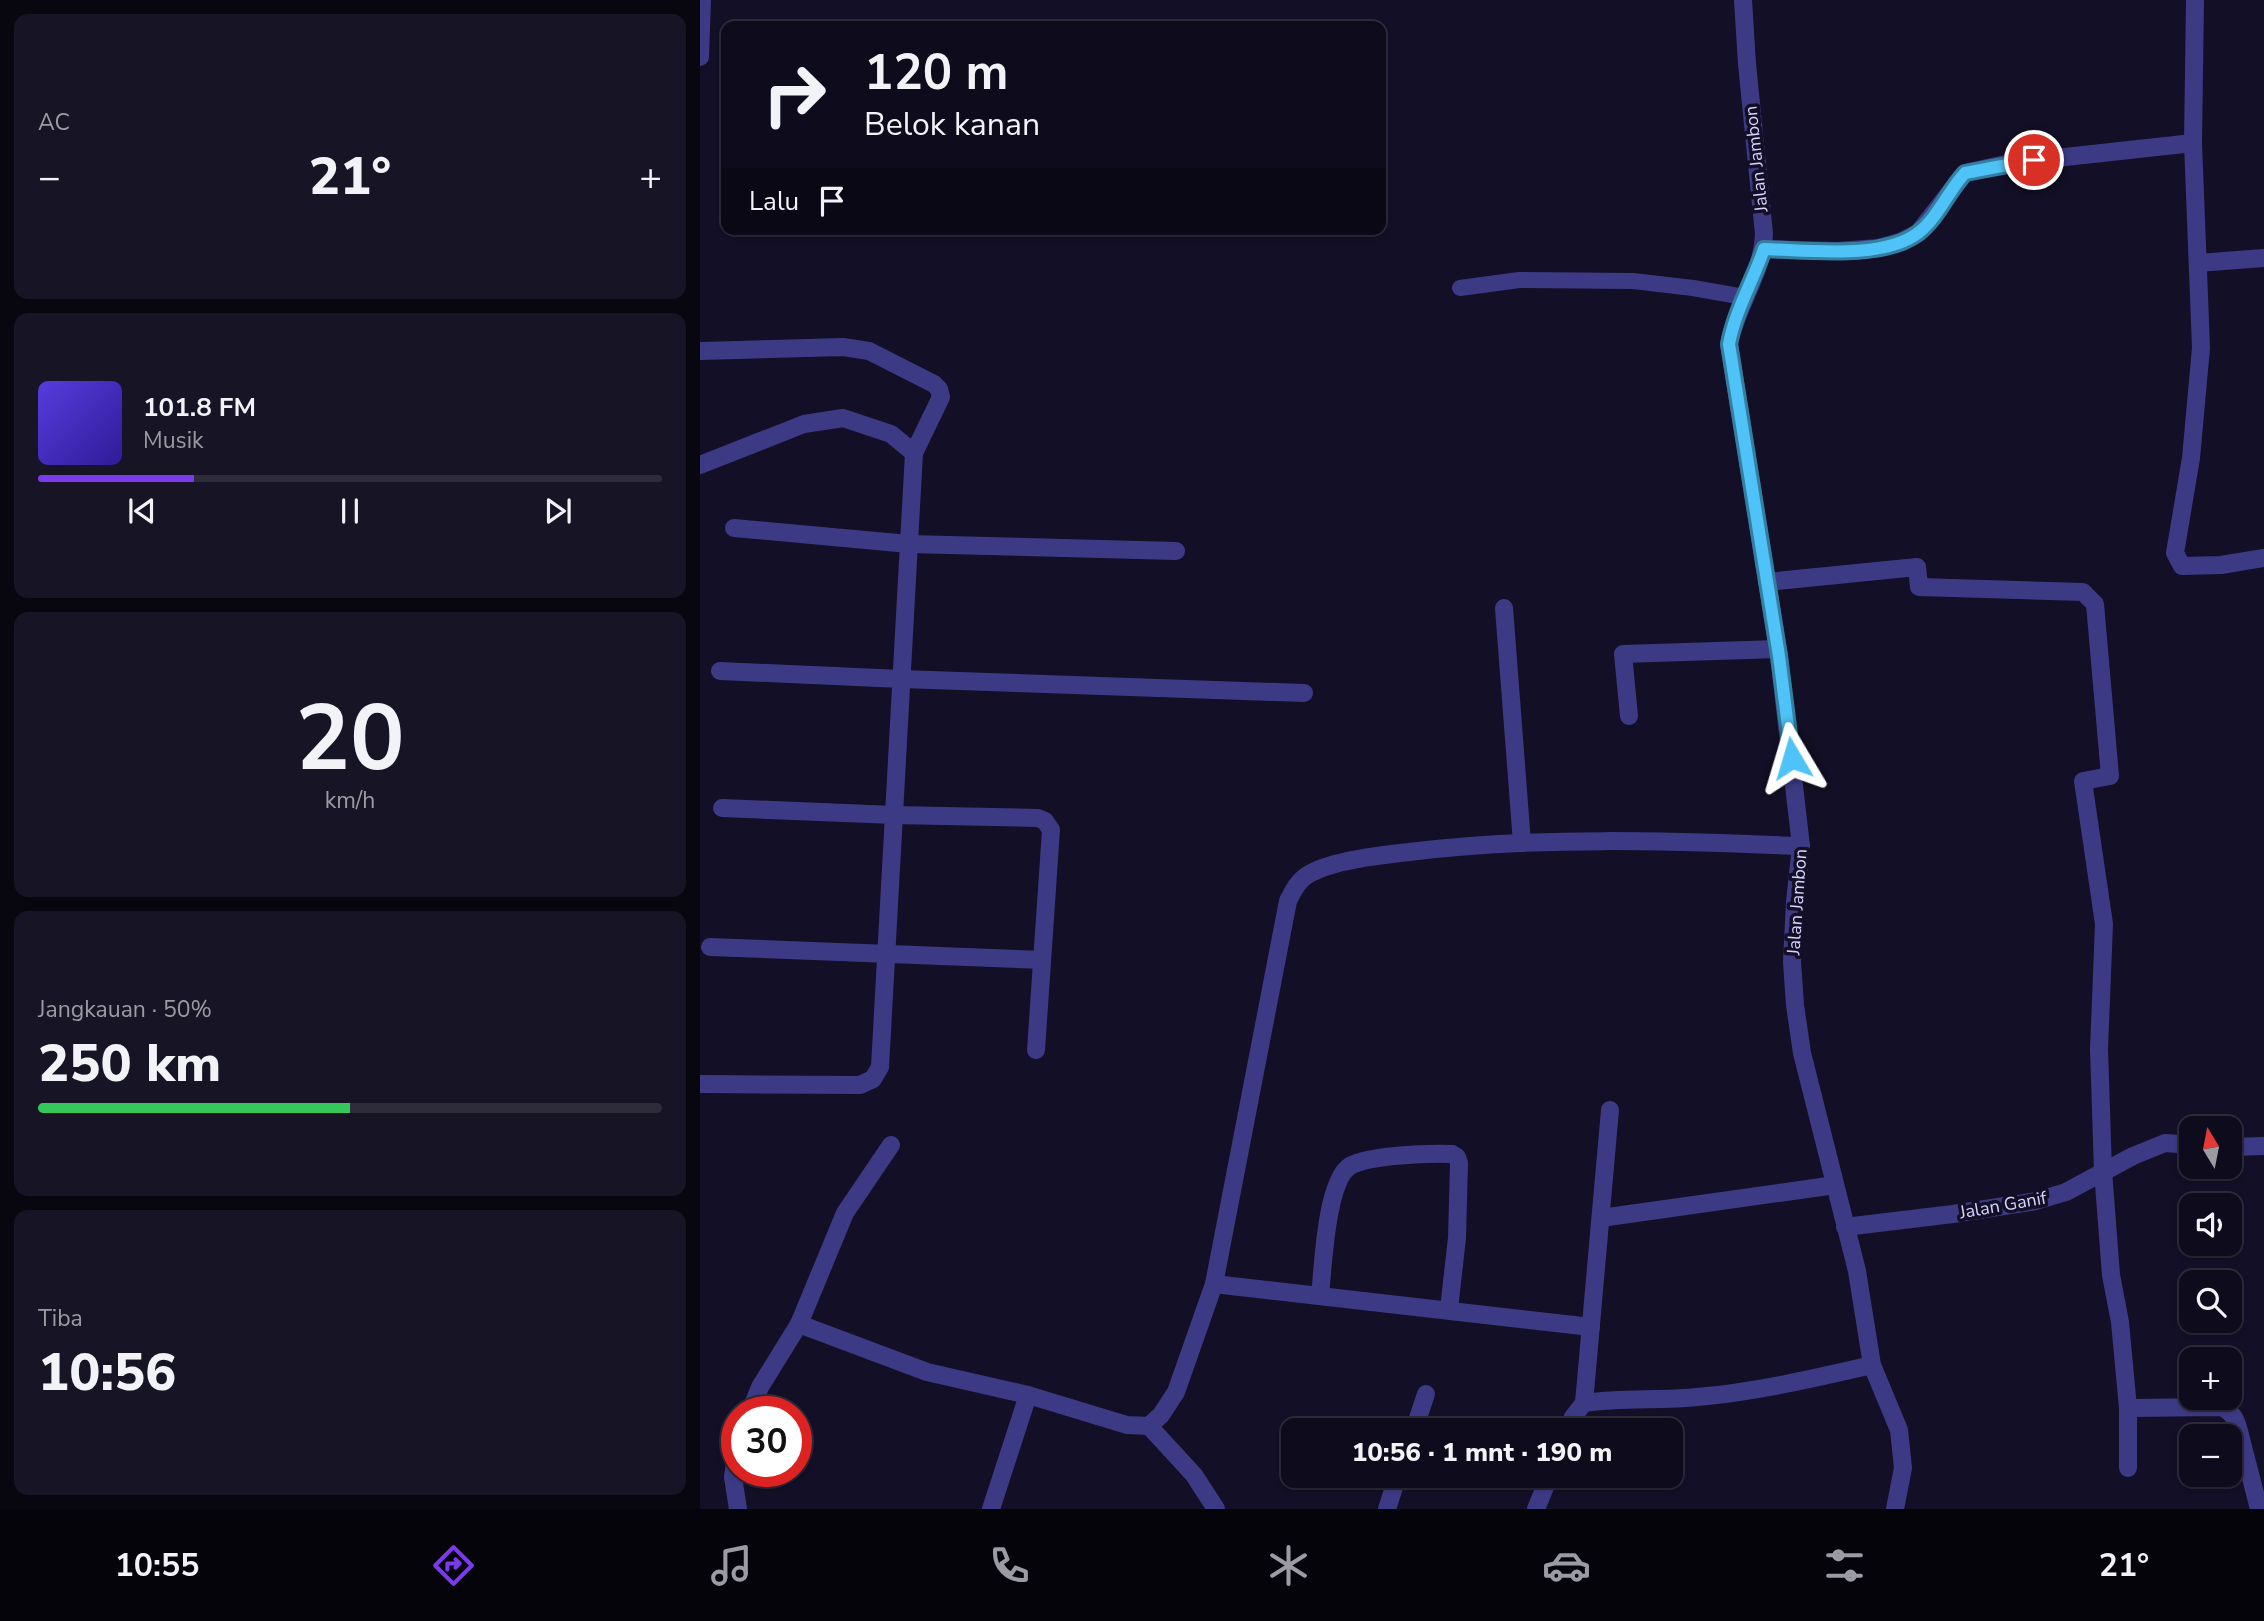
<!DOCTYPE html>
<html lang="id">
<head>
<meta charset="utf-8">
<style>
  :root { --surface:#0e0b1c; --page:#171425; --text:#f1f3f6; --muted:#9b9ba3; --line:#2e2b3b; --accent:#7c3aed }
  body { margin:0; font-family:"Nunito Sans",sans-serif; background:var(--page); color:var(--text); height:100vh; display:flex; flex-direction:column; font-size:26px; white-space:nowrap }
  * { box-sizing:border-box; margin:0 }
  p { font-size:23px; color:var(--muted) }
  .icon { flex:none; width:38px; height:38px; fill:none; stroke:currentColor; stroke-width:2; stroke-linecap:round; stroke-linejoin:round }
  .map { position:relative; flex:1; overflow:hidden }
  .sheet { display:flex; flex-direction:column; gap:14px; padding:14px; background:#08060f; width:700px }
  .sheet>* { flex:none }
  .hud { position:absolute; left:21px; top:21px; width:665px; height:214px; border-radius:14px; box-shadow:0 2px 5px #0004,0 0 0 2px var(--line); background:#0e0b1c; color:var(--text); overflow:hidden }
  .needle { width:46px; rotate:350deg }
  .fabs { position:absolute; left:1479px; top:1116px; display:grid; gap:14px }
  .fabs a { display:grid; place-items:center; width:63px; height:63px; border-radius:14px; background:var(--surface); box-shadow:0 2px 5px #0004,0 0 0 2px var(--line); font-size:35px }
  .speed { position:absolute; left:21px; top:1396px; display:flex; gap:14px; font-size:35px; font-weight:700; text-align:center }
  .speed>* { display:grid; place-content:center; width:91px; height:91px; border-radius:50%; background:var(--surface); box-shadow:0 2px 5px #0004,0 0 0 2px var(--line); line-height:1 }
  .speed .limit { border:10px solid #d22; background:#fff; color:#111 }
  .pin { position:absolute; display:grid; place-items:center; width:60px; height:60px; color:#fff; margin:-30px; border:4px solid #fff; border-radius:50%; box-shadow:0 2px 7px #0007 }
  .me { position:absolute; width:77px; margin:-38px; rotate:353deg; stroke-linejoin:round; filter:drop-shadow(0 0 5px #0008) }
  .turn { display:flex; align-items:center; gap:24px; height:147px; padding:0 28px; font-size:32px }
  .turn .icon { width:91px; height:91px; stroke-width:2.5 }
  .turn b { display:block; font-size:49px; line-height:60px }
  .then { display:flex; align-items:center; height:66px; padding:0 28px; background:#0003; gap:14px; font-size:26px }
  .big { font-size:52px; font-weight:800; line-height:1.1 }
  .sheet .card { flex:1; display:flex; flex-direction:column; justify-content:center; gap:10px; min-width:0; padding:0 24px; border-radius:14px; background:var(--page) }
  .sheet .dial { align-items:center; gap:0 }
  .dial b { font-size:91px; line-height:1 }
  .song { display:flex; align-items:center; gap:21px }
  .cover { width:84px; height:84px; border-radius:10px; background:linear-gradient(135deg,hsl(250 70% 55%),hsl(250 70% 35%)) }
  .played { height:7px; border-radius:4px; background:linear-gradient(90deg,var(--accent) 25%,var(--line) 25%) }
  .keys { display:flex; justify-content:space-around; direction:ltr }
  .heat { display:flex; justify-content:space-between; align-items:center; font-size:38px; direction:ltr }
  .charge { height:10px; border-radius:5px; background:linear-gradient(90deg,#34c759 50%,var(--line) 0) }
  .trip { position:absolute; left:581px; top:1418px; width:402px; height:70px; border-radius:14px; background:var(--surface); box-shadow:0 2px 5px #0004,0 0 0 2px var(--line); font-weight:800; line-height:70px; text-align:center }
  .tabs { display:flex; height:112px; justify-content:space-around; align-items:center; background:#06040b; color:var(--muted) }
  .tabs .icon { width:49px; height:49px }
  .tabs .current { color:var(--accent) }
  .tabs b { font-size:32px; color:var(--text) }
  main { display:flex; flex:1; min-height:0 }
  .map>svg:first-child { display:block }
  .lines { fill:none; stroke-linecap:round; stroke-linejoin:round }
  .service { stroke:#3d3a85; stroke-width:16 }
  .minor { stroke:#3d3a85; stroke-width:18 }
  .route-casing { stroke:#337fa1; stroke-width:18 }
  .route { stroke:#4fc3f7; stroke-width:12 }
  .labels { text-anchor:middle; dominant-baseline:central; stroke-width:7; stroke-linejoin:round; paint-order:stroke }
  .street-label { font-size:18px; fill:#d9d4ff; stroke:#130f26 }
</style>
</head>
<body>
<main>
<section class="sheet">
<div class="card"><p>AC</p>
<div class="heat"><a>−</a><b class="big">21°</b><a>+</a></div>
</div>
<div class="card">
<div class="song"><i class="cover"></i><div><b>101.8 FM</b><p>Musik</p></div></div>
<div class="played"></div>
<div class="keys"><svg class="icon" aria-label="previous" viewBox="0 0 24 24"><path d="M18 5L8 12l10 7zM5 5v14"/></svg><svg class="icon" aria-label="pause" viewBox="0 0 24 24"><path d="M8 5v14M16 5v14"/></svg><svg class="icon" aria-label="next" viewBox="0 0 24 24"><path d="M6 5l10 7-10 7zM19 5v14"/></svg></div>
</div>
<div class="card dial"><b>20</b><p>km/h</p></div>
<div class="card"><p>Jangkauan · 50%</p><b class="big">250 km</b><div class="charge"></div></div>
<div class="card"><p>Tiba</p><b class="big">10:56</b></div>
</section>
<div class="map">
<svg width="1564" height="1509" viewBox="0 0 1564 1509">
  <rect width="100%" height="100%" fill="#130f26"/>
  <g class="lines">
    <polyline class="service" points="760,288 819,280 933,281 993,288 1044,297"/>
    <g class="minor">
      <path d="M1043 0 1047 64 1064 234C1063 273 1036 307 1029 344L1079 656 1101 846 1095 902 1092 962 1095 1005 1102 1053 1157 1271 1172 1365 1199 1430 1203 1468 1195 1509"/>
      <polyline points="1495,0 1493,143 1501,348 1491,458 1475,553 1482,566 1521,565 1564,558"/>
      <polyline points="0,57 2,0"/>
      <polyline points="1064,249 1137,251 1179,248 1200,242 1218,233 1265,173 1310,163 1493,143"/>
      <polyline points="1498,263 1564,258"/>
      <polyline points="0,351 143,347 169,351 234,384 239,389 241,397 214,453 180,1067 173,1079 160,1085 1,1084"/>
      <polyline points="0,465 104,424 143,418 191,434 214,453"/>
      <polyline points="34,528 209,544 476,551"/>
      <path d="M1067 582 1217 567 1219 587 1383 592 1395 604 1410 776 1383 781 1404 924 1399 1049 1403 1171 1411 1275 1420 1322 1428 1408 1521 1407C1533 1412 1536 1420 1539 1431L1559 1509"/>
      <polyline points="804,608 822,843"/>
      <polyline points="20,671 201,679 604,693"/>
      <polyline points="929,716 923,654 1078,649"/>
      <polyline points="22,808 194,815 338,818 345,821 351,830 336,1050"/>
      <polyline points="10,947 342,960"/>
      <polyline points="1530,1147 1564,1146"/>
      <polyline points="901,1218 1135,1185"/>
      <polyline points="1145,1227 1253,1214 1336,1201 1366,1192 1433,1156 1465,1143 1491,1145"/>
      <polyline points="514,1284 891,1327"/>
      <path d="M620 1296C623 1268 626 1181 650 1166 670 1155 728 1153 752 1154L757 1157 759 1163 757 1238 749 1309"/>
      <path d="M99 1324 227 1372 328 1395 427 1425 449 1426 461 1415 476 1392 514 1284 588 901C594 889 599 879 611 873 634 860 683 855 709 852 839 836 971 841 1101 846"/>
      <polyline points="884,1403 910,1110"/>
      <polyline points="50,1412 60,1387 99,1324 145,1213 191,1145"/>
      <polyline points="449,1426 494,1475 516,1509"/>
      <polyline points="714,1430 726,1394"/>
      <path d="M868 1430 873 1417 884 1403C922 1397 960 1401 997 1397 1056 1392 1115 1378 1172 1365"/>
      <polyline points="37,1448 33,1477 38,1509"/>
      <polyline points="1428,1468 1428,1408"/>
      <polyline points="291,1509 328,1395"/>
      <polyline points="687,1509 698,1475"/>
      <polyline points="836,1509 850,1475"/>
    </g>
  </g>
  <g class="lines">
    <g class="route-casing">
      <path id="route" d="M1092 758 1079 656 1029 344C1035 311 1053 281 1064 249 1106 250 1183 260 1218 233 1238 218 1248 191 1265 173L1334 160"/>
    </g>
    <use href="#route" class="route"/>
  </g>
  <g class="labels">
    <g class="street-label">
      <text transform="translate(1056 159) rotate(-96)">Jalan Jambon</text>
      <text transform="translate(1097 902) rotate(-86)">Jalan Jambon</text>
      <text transform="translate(1303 1205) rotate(-10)">Jalan Ganif</text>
    </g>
  </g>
</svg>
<div class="fabs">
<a><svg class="needle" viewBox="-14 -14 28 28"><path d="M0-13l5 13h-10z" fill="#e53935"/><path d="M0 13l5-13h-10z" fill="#9b9ba3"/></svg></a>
<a><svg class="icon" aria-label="sound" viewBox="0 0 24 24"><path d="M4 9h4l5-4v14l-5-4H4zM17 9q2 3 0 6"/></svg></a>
<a><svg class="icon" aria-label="search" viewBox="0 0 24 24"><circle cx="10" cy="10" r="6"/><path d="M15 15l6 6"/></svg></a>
<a>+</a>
<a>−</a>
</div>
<div class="speed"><div class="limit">30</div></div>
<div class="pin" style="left:1334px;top:160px;background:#d93025"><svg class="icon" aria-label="arrive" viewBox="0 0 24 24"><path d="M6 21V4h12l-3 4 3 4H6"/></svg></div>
<svg class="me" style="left:1092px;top:758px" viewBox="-20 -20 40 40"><path d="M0-17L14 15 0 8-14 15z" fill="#4fc3f7" stroke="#fff" stroke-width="4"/></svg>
<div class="trip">10:56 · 1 mnt · 190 m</div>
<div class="hud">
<div class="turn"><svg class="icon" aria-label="right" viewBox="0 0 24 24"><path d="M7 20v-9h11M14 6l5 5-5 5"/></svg><div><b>120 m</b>Belok kanan</div></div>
<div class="then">Lalu<svg class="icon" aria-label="arrive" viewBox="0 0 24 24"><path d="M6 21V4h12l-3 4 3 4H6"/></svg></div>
</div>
</div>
</main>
<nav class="tabs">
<b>10:55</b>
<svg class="icon current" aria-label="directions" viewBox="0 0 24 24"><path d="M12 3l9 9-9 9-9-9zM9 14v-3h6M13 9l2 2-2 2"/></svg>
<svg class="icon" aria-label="music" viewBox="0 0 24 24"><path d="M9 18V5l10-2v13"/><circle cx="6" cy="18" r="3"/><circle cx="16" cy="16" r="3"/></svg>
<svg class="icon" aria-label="phone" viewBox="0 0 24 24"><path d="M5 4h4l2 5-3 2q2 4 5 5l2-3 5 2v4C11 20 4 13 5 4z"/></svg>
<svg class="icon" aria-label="climate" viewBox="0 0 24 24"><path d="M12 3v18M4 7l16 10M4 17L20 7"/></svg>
<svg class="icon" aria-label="car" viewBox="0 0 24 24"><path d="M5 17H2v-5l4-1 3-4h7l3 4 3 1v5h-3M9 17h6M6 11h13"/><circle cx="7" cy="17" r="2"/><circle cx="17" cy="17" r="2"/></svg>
<svg class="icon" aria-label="filters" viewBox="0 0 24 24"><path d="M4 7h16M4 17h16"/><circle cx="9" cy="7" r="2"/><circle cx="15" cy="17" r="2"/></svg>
<b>21°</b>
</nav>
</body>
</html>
